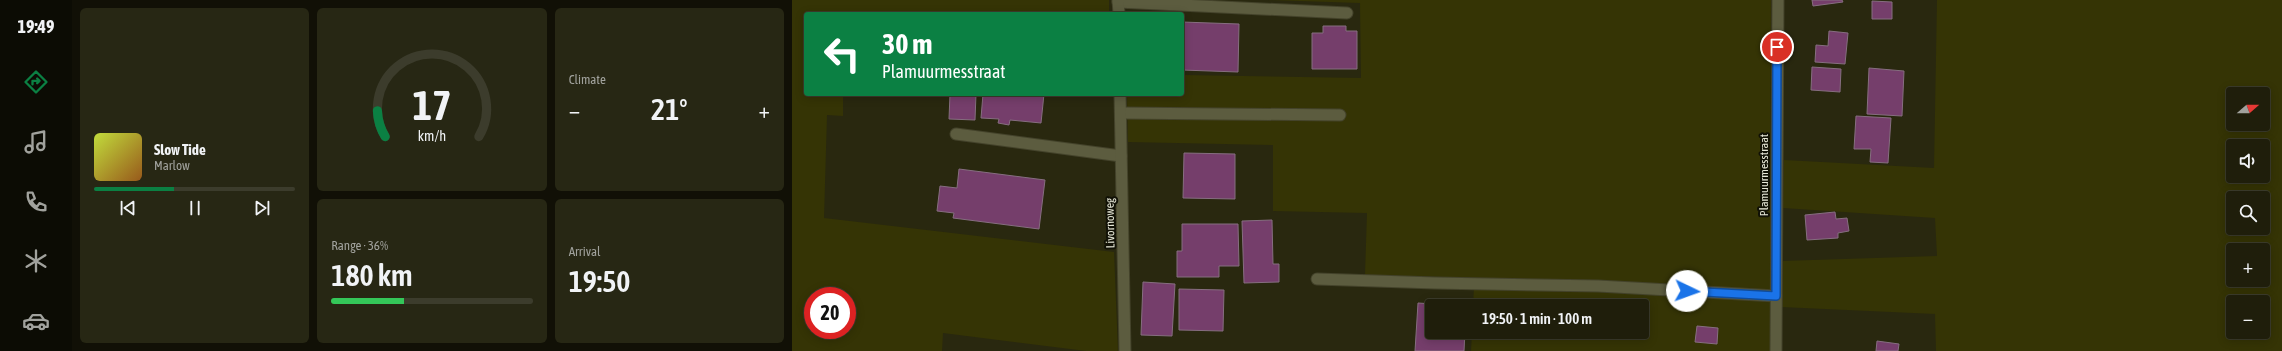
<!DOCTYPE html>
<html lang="en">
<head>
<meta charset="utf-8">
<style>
  :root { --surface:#1f1e0b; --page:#272714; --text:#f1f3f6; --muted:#a1a29d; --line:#3c3c2c; --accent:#0b8043 }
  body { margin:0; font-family:"Asap Condensed",sans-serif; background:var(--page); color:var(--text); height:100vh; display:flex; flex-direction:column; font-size:15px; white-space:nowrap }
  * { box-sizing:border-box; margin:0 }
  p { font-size:13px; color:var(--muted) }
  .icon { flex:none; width:22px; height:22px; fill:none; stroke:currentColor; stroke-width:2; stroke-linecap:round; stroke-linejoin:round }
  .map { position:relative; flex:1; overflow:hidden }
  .side { display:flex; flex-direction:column; gap:8px; padding:8px; background:#111006; width:720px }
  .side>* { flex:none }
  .banner { position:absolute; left:12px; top:12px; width:380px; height:84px; border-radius:4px; box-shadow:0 2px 10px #0003,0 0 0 1px var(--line); background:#0b8043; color:#fff; overflow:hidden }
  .needle { width:26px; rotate:70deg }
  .fabs { position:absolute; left:1434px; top:87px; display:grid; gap:8px }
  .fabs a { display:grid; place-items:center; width:44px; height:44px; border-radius:4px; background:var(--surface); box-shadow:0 2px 10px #0003,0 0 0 1px var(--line); font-size:20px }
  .speed { position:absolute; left:12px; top:287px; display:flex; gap:8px; font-size:20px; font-weight:700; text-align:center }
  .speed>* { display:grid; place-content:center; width:52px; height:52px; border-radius:50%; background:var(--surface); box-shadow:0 2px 10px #0003,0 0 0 1px var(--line); line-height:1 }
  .speed .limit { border:6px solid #d22; background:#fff; color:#111 }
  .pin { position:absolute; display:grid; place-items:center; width:34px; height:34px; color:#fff; margin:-17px; border:2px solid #fff; border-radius:50%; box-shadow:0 1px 4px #0007 }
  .me { position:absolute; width:44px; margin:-22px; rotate:93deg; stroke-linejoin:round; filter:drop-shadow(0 0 3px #0008) }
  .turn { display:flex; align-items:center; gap:14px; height:84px; padding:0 12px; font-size:18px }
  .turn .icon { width:52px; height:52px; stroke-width:2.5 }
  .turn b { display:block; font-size:28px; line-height:34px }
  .big { font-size:30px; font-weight:600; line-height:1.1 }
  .side .widget { flex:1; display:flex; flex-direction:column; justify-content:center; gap:6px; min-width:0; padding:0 14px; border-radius:6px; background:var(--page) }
  .side .dial { align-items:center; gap:0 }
  .dial svg { height:104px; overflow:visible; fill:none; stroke:var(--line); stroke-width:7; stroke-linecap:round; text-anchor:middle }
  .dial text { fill:var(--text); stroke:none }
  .song { display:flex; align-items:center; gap:12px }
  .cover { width:48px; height:48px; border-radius:6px; background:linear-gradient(135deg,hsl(70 70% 55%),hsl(30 70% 35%)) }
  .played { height:4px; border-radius:2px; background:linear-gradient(90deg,var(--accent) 40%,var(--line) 40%) }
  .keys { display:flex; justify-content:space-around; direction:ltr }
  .heat { display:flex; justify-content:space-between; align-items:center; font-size:22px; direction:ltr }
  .charge { height:6px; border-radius:3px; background:linear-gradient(90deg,#34c759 36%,var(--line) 0) }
  .side .tiles { flex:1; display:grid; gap:8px; grid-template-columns:repeat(3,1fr) }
  .widget:first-child { grid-row:span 2 }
  .trip { position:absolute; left:633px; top:299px; width:224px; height:40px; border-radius:4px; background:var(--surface); box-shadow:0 2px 10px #0003,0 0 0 1px var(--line); font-weight:600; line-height:40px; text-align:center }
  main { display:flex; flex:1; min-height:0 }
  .tabs { display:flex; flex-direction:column; width:72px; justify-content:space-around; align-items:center; background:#0c0c04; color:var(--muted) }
  .tabs .icon { width:28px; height:28px }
  .tabs .on { color:var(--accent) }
  .tabs b { font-size:18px; color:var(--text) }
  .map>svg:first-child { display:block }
  .green { fill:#353405; fill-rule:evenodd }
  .building { fill:#753e6b; stroke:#866e80 }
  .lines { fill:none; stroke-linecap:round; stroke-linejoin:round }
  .service-casing { stroke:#44432b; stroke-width:13 }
  .minor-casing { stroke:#44432b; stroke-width:13 }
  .service { stroke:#5c5c3f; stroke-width:11 }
  .minor { stroke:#5c5c3f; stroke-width:11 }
  .route-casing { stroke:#114b97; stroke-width:10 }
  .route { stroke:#1a73e8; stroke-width:7 }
  .labels { text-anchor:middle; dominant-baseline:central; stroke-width:4; stroke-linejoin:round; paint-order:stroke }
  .street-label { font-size:12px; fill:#e8e9d9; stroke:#111106 }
</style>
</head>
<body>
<main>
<nav class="tabs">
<b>19:49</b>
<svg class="icon on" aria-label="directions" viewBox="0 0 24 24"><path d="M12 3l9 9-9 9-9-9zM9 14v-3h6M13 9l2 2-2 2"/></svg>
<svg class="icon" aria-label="music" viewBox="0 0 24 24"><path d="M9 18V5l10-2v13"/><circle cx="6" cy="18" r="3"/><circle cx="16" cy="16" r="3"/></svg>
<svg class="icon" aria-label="phone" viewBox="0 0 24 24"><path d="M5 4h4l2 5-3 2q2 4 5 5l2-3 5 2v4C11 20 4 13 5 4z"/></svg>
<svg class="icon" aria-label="climate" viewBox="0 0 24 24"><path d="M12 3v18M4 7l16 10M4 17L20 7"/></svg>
<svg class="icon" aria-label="car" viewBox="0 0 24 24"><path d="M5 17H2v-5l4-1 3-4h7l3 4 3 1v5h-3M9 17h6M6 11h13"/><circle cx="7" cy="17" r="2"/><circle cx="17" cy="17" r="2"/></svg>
</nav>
<section class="side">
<div class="tiles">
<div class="widget">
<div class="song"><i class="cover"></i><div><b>Slow Tide</b><p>Marlow</p></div></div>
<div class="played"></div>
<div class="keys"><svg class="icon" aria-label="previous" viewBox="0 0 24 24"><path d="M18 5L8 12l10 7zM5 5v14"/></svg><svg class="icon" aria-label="pause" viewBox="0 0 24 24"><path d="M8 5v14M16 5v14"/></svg><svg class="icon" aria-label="next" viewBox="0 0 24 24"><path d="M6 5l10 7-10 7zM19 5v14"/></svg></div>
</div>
<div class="widget dial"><svg viewBox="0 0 100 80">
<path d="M14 69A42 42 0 1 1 86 69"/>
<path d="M14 69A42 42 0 0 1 8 49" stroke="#0b8043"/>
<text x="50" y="56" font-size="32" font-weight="700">17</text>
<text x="50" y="72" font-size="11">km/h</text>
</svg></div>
<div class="widget"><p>Climate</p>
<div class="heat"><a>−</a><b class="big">21°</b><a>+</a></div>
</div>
<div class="widget"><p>Range · 36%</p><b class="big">180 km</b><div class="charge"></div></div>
<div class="widget"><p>Arrival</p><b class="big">19:50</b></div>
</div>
</section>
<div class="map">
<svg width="1490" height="351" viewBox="0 0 1490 351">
  <rect width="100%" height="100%" fill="#29280f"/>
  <g class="green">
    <path d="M0 0H317V14H14V94H51V116L35 115 32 218 322 252 326 351H294L151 333 150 351H0ZM21 296H55V330H21Z"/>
    <polygon points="476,0 979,0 978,291 808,281 573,275 575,213 481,211 481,145 336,142 335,94 390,94 390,75 569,78 568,3"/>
    <path d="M1145 0H1490V351H1144L1143 314 989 307 990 261 1145 256 1143 218 991 208 992 160 1142 168ZM1441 94H1471V124H1441ZM1441 146H1471V176H1441ZM1441 198H1471V228H1441ZM1441 250H1471V280H1441ZM1441 302H1471V332H1441Z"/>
    <polygon points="682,287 806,290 979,299 978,351 679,351 680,332 850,332 850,306 681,306"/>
  </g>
  <g class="building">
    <polygon points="1020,0 1050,0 1051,2 1021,6"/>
    <polygon points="1080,1 1100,2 1100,19 1080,19"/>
    <polygon points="390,22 447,24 446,72 390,70"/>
    <polygon points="531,26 554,26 554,31 565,31 565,69 520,69 520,33 531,33"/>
    <polygon points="1037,31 1056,33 1053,64 1023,62 1024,45 1036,46"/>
    <polygon points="1020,67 1049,69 1048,92 1019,90"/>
    <polygon points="1077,68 1112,71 1110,116 1075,114"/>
    <polygon points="158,94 184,94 183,120 157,119"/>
    <polygon points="191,94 252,94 249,123 218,120 217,125 206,123 207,119 189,118"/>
    <polygon points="1064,116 1099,118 1096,163 1078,162 1079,149 1062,149"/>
    <polygon points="392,153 443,154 443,199 391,198"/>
    <polygon points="167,169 253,180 247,229 161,218 162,213 145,211 148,186 165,188"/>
    <polygon points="1043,212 1044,219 1055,218 1057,231 1046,233 1046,238 1015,240 1013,215"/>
    <polygon points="480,220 481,264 487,264 487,282 452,283 450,221"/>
    <polygon points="390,224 446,224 447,266 427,266 427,277 385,277 385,251 390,251"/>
    <polygon points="351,282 383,284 380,336 349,335"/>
    <polygon points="387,289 432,290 431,331 387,330"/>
    <polygon points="626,303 674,306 640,306 640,332 673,332 672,351 623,351"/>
    <polygon points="905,326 926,328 925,344 903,342"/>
    <polygon points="1085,341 1107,344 1106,351 1084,351"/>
  </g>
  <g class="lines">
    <g class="service-casing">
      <g id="service">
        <polyline points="326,2 555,13"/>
        <polyline points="329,113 548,115"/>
        <polyline points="164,134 329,156"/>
        <polyline points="525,279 643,283 806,286 984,296"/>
      </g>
    </g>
    <g class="minor-casing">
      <g id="minor">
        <polyline points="326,0 327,14"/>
        <polyline points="328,94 333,351"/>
        <polyline points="984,351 986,0"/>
      </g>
    </g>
    <use href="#service" class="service"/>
    <use href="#minor" class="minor"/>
  </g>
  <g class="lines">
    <g class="route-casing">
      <polyline id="route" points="895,291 984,296 985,47"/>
    </g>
    <use href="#route" class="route"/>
  </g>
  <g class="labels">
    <g class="street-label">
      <text transform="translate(972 175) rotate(-90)">Plamuurmesstraat</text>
      <text transform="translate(318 223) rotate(-91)">Livornoweg</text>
    </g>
  </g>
</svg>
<div class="fabs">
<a><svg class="needle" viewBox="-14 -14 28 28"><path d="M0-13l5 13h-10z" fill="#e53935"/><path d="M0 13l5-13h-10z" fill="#a1a29d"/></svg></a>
<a><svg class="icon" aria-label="sound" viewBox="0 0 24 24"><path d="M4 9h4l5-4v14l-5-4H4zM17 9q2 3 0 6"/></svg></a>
<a><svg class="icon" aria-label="search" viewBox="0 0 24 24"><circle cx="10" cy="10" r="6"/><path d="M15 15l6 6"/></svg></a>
<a>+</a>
<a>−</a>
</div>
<div class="speed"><div class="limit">20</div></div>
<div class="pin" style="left:985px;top:47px;background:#d93025"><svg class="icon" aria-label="arrive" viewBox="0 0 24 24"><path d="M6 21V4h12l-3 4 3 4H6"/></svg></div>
<svg class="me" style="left:895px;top:291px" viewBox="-20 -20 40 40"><circle r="19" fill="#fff"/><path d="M0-13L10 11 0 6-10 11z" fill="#1a73e8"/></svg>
<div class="trip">19:50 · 1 min · 100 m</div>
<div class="banner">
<div class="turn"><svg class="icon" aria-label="left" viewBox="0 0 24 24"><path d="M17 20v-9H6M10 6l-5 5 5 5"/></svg><div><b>30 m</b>Plamuurmesstraat</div></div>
</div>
</div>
</main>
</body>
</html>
